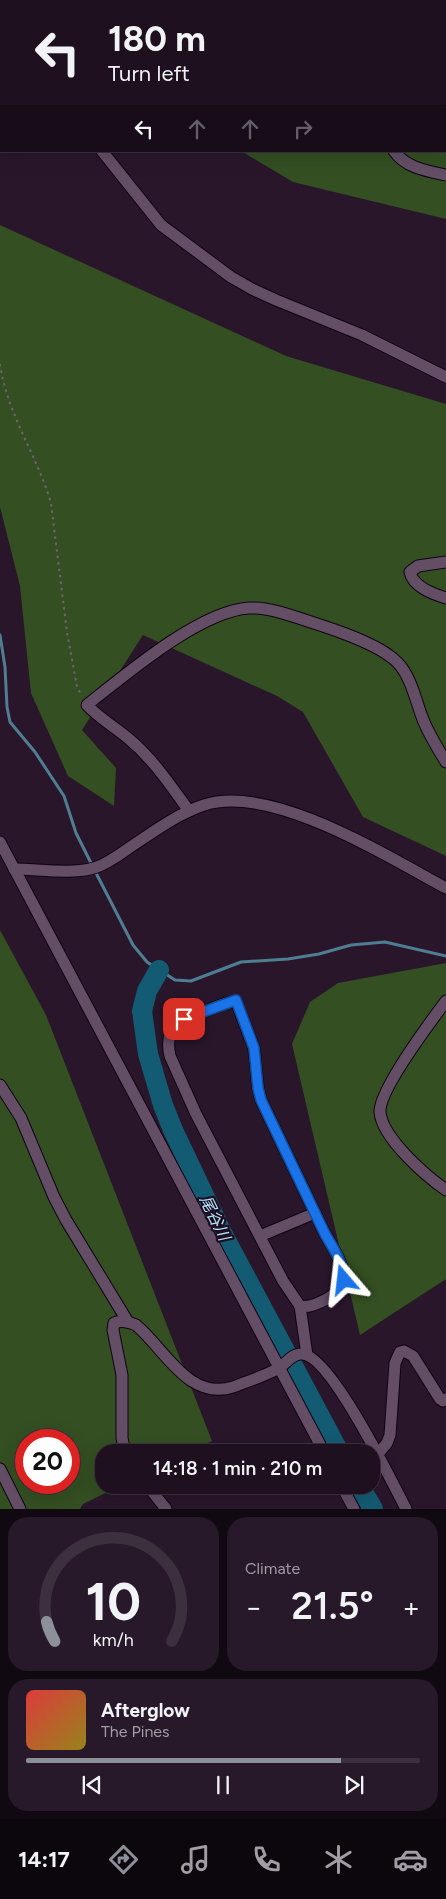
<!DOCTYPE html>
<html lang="en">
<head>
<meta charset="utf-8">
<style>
  :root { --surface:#1f1020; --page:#271929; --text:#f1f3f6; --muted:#a19da5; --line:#3c303e; --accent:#8c9099 }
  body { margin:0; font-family:Figtree,"Noto Sans JP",sans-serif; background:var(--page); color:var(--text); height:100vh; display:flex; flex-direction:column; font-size:19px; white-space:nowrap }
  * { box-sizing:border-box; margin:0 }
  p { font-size:16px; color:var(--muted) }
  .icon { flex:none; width:28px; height:28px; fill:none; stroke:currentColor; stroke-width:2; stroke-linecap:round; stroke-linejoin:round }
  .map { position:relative; height:1509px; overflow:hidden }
  .sheet { display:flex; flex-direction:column; gap:8px; padding:8px; background:#110912; flex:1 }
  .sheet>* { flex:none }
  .banner { position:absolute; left:0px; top:0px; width:446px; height:152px; box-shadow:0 5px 20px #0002,0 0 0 1px var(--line); background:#1f1020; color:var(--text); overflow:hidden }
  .speed { position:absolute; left:15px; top:1429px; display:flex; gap:10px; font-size:25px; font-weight:700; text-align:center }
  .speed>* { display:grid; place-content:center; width:65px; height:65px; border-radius:50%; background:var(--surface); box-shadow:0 5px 20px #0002,0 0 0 1px var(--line); line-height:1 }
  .speed .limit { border:8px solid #d22; background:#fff; color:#111 }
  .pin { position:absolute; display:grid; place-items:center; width:42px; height:42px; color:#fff; margin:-21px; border-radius:10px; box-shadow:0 2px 8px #0006 }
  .me { position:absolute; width:55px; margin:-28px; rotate:343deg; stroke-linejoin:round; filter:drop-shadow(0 0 4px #0008) }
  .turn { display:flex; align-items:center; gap:18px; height:105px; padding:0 25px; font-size:22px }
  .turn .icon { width:65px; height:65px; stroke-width:2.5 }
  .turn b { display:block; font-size:35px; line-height:42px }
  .lanes { display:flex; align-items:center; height:48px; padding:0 25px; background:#0003; justify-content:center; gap:25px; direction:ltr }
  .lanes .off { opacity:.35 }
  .big { font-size:38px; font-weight:600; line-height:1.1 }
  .sheet .card { flex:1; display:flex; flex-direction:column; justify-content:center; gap:8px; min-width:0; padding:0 18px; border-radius:20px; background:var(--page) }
  .sheet .dial { align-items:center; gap:0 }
  .dial svg { height:130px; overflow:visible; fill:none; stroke:var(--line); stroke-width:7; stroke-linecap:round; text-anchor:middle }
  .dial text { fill:var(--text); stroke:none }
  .song { display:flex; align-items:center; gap:15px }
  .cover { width:60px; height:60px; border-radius:8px; background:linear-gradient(135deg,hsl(0 70% 55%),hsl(50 70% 35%)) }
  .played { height:5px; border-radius:2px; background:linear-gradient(90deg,var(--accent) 80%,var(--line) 80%) }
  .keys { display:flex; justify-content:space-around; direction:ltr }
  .heat { display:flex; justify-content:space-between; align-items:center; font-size:28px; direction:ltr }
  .sheet .tiles { flex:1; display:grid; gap:8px; grid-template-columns:1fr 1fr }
  .card:last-child { grid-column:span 2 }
  .trip { position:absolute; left:95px; top:1444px; width:285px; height:50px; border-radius:20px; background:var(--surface); box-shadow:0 5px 20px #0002,0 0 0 1px var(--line); font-weight:600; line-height:50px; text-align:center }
  .tab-bar { display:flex; height:80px; justify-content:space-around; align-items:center; background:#0c060d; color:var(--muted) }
  .tab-bar .icon { width:35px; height:35px }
  .tab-bar .selected { color:var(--accent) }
  .tab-bar b { font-size:22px; color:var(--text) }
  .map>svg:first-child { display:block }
  .forest { fill:#344f22; fill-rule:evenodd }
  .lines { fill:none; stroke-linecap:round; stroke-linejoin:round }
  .stream { stroke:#4f7e92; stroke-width:3 }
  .river { stroke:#135b72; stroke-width:20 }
  .minor-casing { stroke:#110313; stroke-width:13 }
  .path { stroke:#716173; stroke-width:2; stroke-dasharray:2.5 4; stroke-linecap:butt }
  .minor { stroke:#644e66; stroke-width:11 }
  .route-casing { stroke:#114b97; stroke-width:12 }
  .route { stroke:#1a73e8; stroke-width:9 }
  .labels { text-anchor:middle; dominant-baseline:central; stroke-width:4.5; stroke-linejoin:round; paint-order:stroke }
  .water-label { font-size:16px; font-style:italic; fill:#b0e7fd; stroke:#1f0d22 }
</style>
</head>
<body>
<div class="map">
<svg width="446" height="1509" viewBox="0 0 446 1509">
  <rect width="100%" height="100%" fill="#29162b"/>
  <g class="forest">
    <polygon points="109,0 446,0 446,219 293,182 241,151 445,151 445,1"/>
    <polygon points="0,225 286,356 446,404 446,856 363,817 303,712 277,696 143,635 82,730 116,768 114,806 68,776 31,693 20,586 0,507"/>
    <path d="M0 930 46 1015 212 1441 188 1452H104V1485H122L83 1504 80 1509H0ZM26 1440H69V1482H26Z"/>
    <polygon points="446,963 446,1279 360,1335 292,1044 310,1002 338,983"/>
  </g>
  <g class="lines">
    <g class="stream">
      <polyline points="0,635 5,667 7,707 10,722 35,752 64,796 76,833 92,865"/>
      <polyline points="95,871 133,945 147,962 175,980 191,981 241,962 288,959 319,954 351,945 385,942 446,956"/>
    </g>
    <g class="river">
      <polyline points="159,970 147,991 142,1011 148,1054 163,1105 173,1130 221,1231 339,1452"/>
      <polyline points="359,1485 373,1509"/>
    </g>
    <g class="minor-casing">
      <g id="minor">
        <polyline points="0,9 1,11"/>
        <polyline points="445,144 446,144"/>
        <polyline points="102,151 161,225 231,277 252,289 276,300 362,335 446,377"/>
        <path d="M394 151C406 168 427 171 446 175"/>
        <path d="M446 562 418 566 410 572C413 587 433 594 446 598"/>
        <path d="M189 811C171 786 153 759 129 739 115 727 100 719 87 705 126 674 200 611 249 608 273 607 300 619 323 626 344 633 382 646 398 663 412 678 416 703 424 722 430 736 438 749 446 762"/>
        <polyline points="0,842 324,1452"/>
        <path d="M14 869C37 869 76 875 97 867 108 863 119 855 129 848 153 832 177 814 204 805 271 783 388 857 446 888"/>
        <path d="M236 1001 254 1048 258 1088 261 1100 325 1234C338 1257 357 1282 327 1299 318 1303 310 1308 300 1306L283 1281 196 1114 170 1056C163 1025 182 1020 206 1011 216 1007 226 1002 236 1001Z"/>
        <path d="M446 1001C431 1021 379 1090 380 1112 382 1138 426 1176 446 1190"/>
        <polyline points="0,1085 21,1118 54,1197 66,1220 128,1322"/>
        <polyline points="260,1236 315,1213"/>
        <polyline points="300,1306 307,1355"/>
        <path d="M125 1452 122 1438V1375L113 1330 114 1323C120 1320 130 1322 136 1325 165 1349 188 1401 233 1387 248 1381 265 1376 279 1368 286 1364 291 1354 301 1354 329 1352 393 1484 406 1509"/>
        <polyline points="378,1454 387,1443 390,1435 395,1363 400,1352 404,1351 413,1356 440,1399 443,1401 446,1399"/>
        <polyline points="0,1469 20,1509"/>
        <polyline points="147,1485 166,1509"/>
        <polyline points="341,1485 354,1509"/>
      </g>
    </g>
    <path class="path" d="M0 364C7 414 37 455 51 503L67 632 77 687 82 696"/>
    <use href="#minor" class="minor"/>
  </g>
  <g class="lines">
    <g class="route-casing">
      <path id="route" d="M184 1019 236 1000 254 1048 258 1088 261 1100 325 1234C333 1248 344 1264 344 1280"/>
    </g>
    <use href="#route" class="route"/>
  </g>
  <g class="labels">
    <g class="water-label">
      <text transform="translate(215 1218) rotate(64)">尾谷川</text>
    </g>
  </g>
</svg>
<div class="speed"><div class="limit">20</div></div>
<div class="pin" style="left:184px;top:1019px;background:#d93025"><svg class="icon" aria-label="arrive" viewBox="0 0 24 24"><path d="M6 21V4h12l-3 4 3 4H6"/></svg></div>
<svg class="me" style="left:344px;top:1280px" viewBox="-20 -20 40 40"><path d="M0-17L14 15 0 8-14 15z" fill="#1a73e8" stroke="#fff" stroke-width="4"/></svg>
<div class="trip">14:18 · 1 min · 210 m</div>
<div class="banner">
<div class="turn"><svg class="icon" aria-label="left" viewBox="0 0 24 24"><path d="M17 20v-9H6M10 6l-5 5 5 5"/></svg><div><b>180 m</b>Turn left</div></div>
<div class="lanes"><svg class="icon" aria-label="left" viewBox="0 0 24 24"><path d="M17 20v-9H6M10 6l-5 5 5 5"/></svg><svg class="icon off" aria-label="ahead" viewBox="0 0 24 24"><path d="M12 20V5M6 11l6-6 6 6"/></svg><svg class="icon off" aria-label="ahead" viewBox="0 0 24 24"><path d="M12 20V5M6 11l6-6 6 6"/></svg><svg class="icon off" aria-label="right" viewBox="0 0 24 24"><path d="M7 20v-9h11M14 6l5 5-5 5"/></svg></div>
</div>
</div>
<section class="sheet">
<div class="tiles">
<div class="card dial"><svg viewBox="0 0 100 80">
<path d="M14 69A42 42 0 1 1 86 69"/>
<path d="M14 69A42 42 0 0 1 9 57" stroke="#8c9099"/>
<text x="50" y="56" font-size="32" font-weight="700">10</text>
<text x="50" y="72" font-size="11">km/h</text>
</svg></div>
<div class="card"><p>Climate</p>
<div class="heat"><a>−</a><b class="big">21.5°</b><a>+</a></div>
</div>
<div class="card">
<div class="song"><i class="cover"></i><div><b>Afterglow</b><p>The Pines</p></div></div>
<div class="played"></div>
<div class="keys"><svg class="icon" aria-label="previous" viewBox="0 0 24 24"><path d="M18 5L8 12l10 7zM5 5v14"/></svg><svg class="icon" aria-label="pause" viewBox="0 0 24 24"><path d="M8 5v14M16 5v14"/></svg><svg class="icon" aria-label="next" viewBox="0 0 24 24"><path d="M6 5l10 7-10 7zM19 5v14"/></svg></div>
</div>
</div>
</section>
<nav class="tab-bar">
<b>14:17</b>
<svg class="icon selected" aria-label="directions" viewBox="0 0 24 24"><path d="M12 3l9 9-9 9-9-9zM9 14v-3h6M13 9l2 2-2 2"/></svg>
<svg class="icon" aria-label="music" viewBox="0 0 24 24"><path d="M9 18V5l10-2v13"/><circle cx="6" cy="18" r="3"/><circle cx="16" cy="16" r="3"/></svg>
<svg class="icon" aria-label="phone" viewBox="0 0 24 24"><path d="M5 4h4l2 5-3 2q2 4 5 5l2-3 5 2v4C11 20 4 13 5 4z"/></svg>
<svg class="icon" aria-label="climate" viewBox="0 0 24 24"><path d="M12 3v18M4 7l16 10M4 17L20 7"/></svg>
<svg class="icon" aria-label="car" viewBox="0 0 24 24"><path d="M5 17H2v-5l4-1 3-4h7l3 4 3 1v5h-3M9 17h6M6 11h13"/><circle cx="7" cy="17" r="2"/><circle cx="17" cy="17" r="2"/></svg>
</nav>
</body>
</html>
